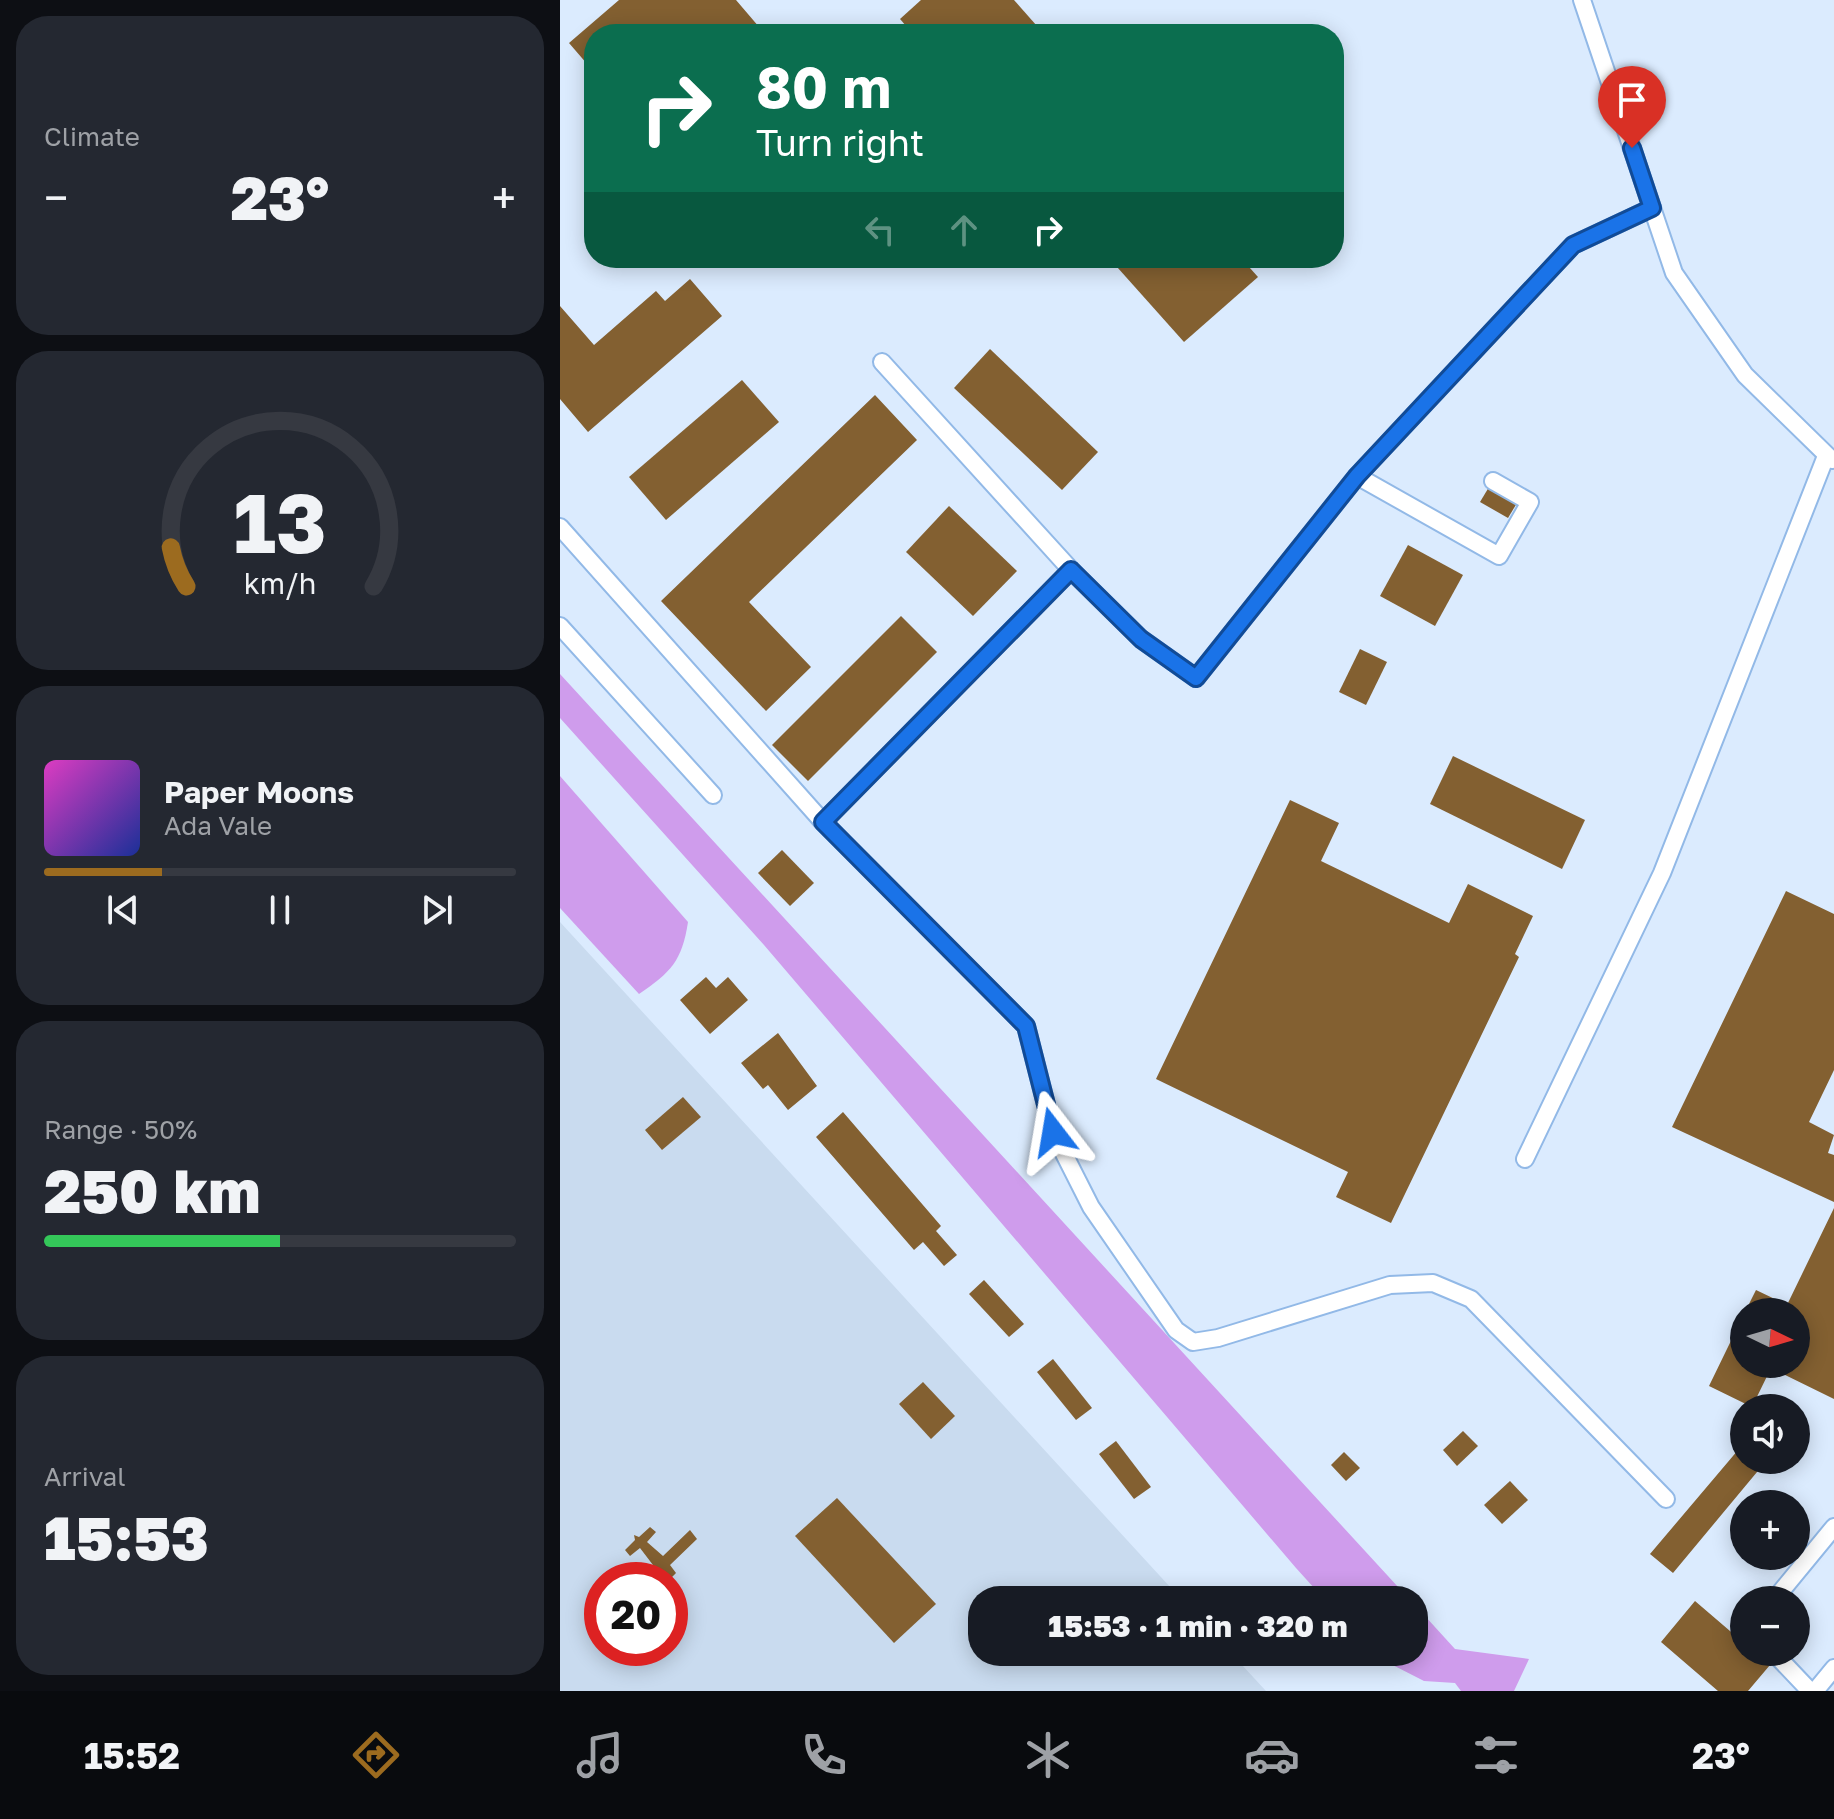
<!DOCTYPE html>
<html lang="en">
<head>
<meta charset="utf-8">
<style>
  :root { --surface:#171b24; --page:#242831; --text:#f1f3f6; --muted:#9ea1a6; --line:#363941; --accent:#9c6b1f }
  body { margin:0; font-family:"Golos Text",sans-serif; background:var(--page); color:var(--text); height:100vh; display:flex; flex-direction:column; font-size:30px; white-space:nowrap }
  * { box-sizing:border-box; margin:0 }
  p { font-size:26px; color:var(--muted) }
  .icon { flex:none; width:44px; height:44px; fill:none; stroke:currentColor; stroke-width:2; stroke-linecap:round; stroke-linejoin:round }
  .map { position:relative; flex:1; overflow:hidden }
  .details { display:flex; flex-direction:column; gap:16px; padding:16px; background:#0d0f14; width:560px }
  .details>* { flex:none }
  .banner { position:absolute; left:24px; top:24px; width:760px; height:244px; border-radius:32px; box-shadow:0 4px 20px #0003; background:#0b6e4f; color:#fff; overflow:hidden }
  .needle { width:52px; rotate:95deg }
  .fabs { position:absolute; left:1170px; top:1298px; display:grid; gap:16px }
  .fabs a { display:grid; place-items:center; width:80px; height:80px; border-radius:50%; background:var(--surface); box-shadow:0 4px 20px #0003; font-size:40px }
  .speed { position:absolute; left:24px; top:1562px; display:flex; gap:16px; font-size:40px; font-weight:700; text-align:center }
  .speed>* { display:grid; place-content:center; width:104px; height:104px; border-radius:50%; background:var(--surface); box-shadow:0 4px 20px #0003; line-height:1 }
  .speed .limit { border:12px solid #d22; background:#fff; color:#111 }
  .pin { position:absolute; display:grid; place-items:center; width:68px; height:68px; color:#fff; margin:-82px -34px; border-radius:50% 50% 50% 0; rotate:-45deg; box-shadow:0 0 8px #0007 }
  .pin .icon { rotate:45deg }
  .me { position:absolute; width:88px; margin:-44px; rotate:346deg; stroke-linejoin:round; filter:drop-shadow(0 0 6px #0008) }
  .turn { display:flex; align-items:center; gap:28px; height:168px; padding:0 40px; font-size:36px }
  .turn .icon { width:104px; height:104px; stroke-width:2.5 }
  .turn b { display:block; font-size:56px; line-height:68px }
  .lanes { display:flex; align-items:center; height:76px; padding:0 40px; background:#0003; justify-content:center; gap:40px; direction:ltr }
  .lanes .off { opacity:.35 }
  .big { font-size:60px; font-weight:800; line-height:1.1 }
  .details .card { flex:1; display:flex; flex-direction:column; justify-content:center; gap:12px; min-width:0; padding:0 28px; border-radius:32px; background:var(--page) }
  .details .dial { align-items:center; gap:0 }
  .dial svg { height:208px; overflow:visible; fill:none; stroke:var(--line); stroke-width:7; stroke-linecap:round; text-anchor:middle }
  .dial text { fill:var(--text); stroke:none }
  .song { display:flex; align-items:center; gap:24px }
  .cover { width:96px; height:96px; border-radius:12px; background:linear-gradient(135deg,hsl(310 70% 55%),hsl(230 70% 35%)) }
  .played { height:8px; border-radius:4px; background:linear-gradient(90deg,var(--accent) 25%,var(--line) 25%) }
  .keys { display:flex; justify-content:space-around; direction:ltr }
  .heat { display:flex; justify-content:space-between; align-items:center; font-size:44px; direction:ltr }
  .charge { height:12px; border-radius:6px; background:linear-gradient(90deg,#34c759 50%,var(--line) 0) }
  .trip { position:absolute; left:408px; top:1586px; width:460px; height:80px; border-radius:32px; background:var(--surface); box-shadow:0 4px 20px #0003; font-weight:800; line-height:80px; text-align:center }
  .dock { display:flex; height:128px; justify-content:space-around; align-items:center; background:#090b0e; color:var(--muted) }
  .dock .icon { width:56px; height:56px }
  .dock .on { color:var(--accent) }
  .dock b { font-size:36px; color:var(--text) }
  main { display:flex; flex:1; min-height:0 }
  .map>svg:first-child { display:block }
  .built { fill:#c9dbef; fill-rule:evenodd }
  .forest { fill:#cf9cec }
  .building { fill:#836031 }
  .lines { fill:none; stroke-linecap:round; stroke-linejoin:round }
  .lane-casing { stroke:#92b9e7; stroke-width:20 }
  .lane { stroke:#fff; stroke-width:16 }
  .route-casing { stroke:#114b97; stroke-width:20 }
  .route { stroke:#1a73e8; stroke-width:14 }
</style>
</head>
<body>
<main>
<section class="details">
<div class="card"><p>Climate</p>
<div class="heat"><a>−</a><b class="big">23°</b><a>+</a></div>
</div>
<div class="card dial"><svg viewBox="0 0 100 80">
<path d="M14 69A42 42 0 1 1 86 69"/>
<path d="M14 69A42 42 0 0 1 8 54" stroke="#9c6b1f"/>
<text x="50" y="56" font-size="32" font-weight="700">13</text>
<text x="50" y="72" font-size="11">km/h</text>
</svg></div>
<div class="card">
<div class="song"><i class="cover"></i><div><b>Paper Moons</b><p>Ada Vale</p></div></div>
<div class="played"></div>
<div class="keys"><svg class="icon" aria-label="previous" viewBox="0 0 24 24"><path d="M18 5L8 12l10 7zM5 5v14"/></svg><svg class="icon" aria-label="pause" viewBox="0 0 24 24"><path d="M8 5v14M16 5v14"/></svg><svg class="icon" aria-label="next" viewBox="0 0 24 24"><path d="M6 5l10 7-10 7zM19 5v14"/></svg></div>
</div>
<div class="card"><p>Range · 50%</p><b class="big">250 km</b><div class="charge"></div></div>
<div class="card"><p>Arrival</p><b class="big">15:53</b></div>
</section>
<div class="map">
<svg width="1274" height="1691" viewBox="0 0 1274 1691">
  <rect width="100%" height="100%" fill="#dbebfe"/>
  <path class="built" d="M0 922 622 1600H422V1652H670L706 1691H0ZM42 1580H110V1648H42Z"/>
  <g class="forest">
    <polygon points="0,674 850,1600 765,1600 736,1568 204,945 0,718"/>
    <path d="M0 776 128 922C122 961 111 972 79 994L0 908Z"/>
    <polygon points="854,1604 895,1649 969,1659 954,1691 901,1691 895,1683 864,1681 819,1658 814,1652 854,1652"/>
  </g>
  <g class="building">
    <polygon points="59,0 176,0 205,34 34,34 34,72 9,43"/>
    <polygon points="361,0 454,0 484,34 353,34 340,19"/>
    <polygon points="549,258 681,258 698,277 624,342"/>
    <polygon points="130,279 162,316 28,432 0,399 0,306 34,345 96,291 105,301"/>
    <polygon points="430,349 538,452 502,490 394,388"/>
    <polygon points="182,380 219,422 106,520 69,477"/>
    <polygon points="315,395 357,440 189,602 251,667 206,711 101,601"/>
    <polygon points="929,487 957,503 948,518 920,502"/>
    <polygon points="389,506 457,571 413,616 346,552"/>
    <polygon points="848,545 903,575 875,626 820,596"/>
    <polygon points="341,616 377,652 248,781 212,745"/>
    <polygon points="800,649 827,662 806,705 779,692"/>
    <polygon points="893,756 1025,820 1002,869 870,804"/>
    <polygon points="730,800 779,823 761,861 889,923 908,884 973,916 955,954 959,957 831,1223 776,1197 788,1172 596,1079"/>
    <polygon points="222,850 254,883 230,906 198,873"/>
    <polygon points="1226,891 1274,914 1274,1070 1249,1122 1274,1135 1268,1153 1274,1155 1274,1202 1112,1127"/>
    <polygon points="146,977 156,988 168,977 188,1000 150,1034 120,1000"/>
    <polygon points="218,1033 257,1086 228,1110 208,1085 203,1089 181,1063"/>
    <polygon points="123,1097 141,1117 102,1150 85,1130"/>
    <polygon points="283,1112 381,1226 376,1231 397,1255 384,1266 363,1242 354,1250 256,1137"/>
    <polygon points="1274,1208 1274,1399 1211,1368 1192,1407 1149,1386 1184,1314 1184,1364 1236,1364 1236,1312 1185,1312 1196,1290 1227,1305"/>
    <polygon points="424,1280 464,1324 449,1337 409,1294"/>
    <polygon points="493,1359 532,1408 516,1420 477,1372"/>
    <polygon points="363,1382 395,1416 371,1439 339,1404"/>
    <polygon points="903,1431 918,1446 897,1466 883,1450"/>
    <polygon points="556,1441 591,1487 574,1499 539,1454"/>
    <polygon points="1184,1443 1184,1460 1207,1460 1113,1573 1090,1554"/>
    <polygon points="784,1452 800,1468 786,1481 771,1465"/>
    <polygon points="950,1481 968,1500 942,1524 924,1505"/>
    <polygon points="277,1498 376,1604 334,1643 235,1536"/>
    <polygon points="90,1527 96,1532 87,1542 103,1556 130,1530 137,1539 110,1565 116,1573 109,1580 101,1573 93,1580 77,1580 93,1565 80,1548 70,1556 65,1550 75,1540 74,1535 79,1537"/>
    <polygon points="1135,1601 1184,1643 1184,1652 1194,1652 1210,1665 1188,1691 1158,1691 1101,1642"/>
  </g>
  <g class="lines">
    <g class="lane-casing">
      <g id="lane">
        <polyline points="1022,0 1114,273 1185,375 1272,460"/>
        <polyline points="322,362 511,570 581,639 636,678 797,476 1013,245 1092,208"/>
        <polyline points="797,476 939,556 970,502 933,481"/>
        <polyline points="0,527 263,822 511,570"/>
        <polyline points="0,626 153,795"/>
        <polyline points="263,822 466,1026 493,1132 531,1207 616,1330 633,1342 658,1338 830,1285 873,1283 911,1299 1106,1499"/>
        <polyline points="965,1159 1102,873 1266,456"/>
        <polyline points="1214,1600 1274,1527"/>
        <polyline points="1213,1652 1250,1691"/>
        <polyline points="1255,1691 1274,1668"/>
      </g>
    </g>
    <use href="#lane" class="lane"/>
  </g>
  <g class="lines">
    <g class="route-casing">
      <polyline id="route" points="493,1132 466,1026 263,822 511,570 581,639 636,678 797,476 1013,245 1092,208 1072,148"/>
    </g>
    <use href="#route" class="route"/>
  </g>
</svg>
<div class="fabs">
<a><svg class="needle" viewBox="-14 -14 28 28"><path d="M0-13l5 13h-10z" fill="#e53935"/><path d="M0 13l5-13h-10z" fill="#9ea1a6"/></svg></a>
<a><svg class="icon" aria-label="sound" viewBox="0 0 24 24"><path d="M4 9h4l5-4v14l-5-4H4zM17 9q2 3 0 6"/></svg></a>
<a>+</a>
<a>−</a>
</div>
<div class="speed"><div class="limit">20</div></div>
<div class="pin" style="left:1072px;top:148px;background:#d93025"><svg class="icon" aria-label="arrive" viewBox="0 0 24 24"><path d="M6 21V4h12l-3 4 3 4H6"/></svg></div>
<svg class="me" style="left:493px;top:1132px" viewBox="-20 -20 40 40"><path d="M0-17L14 15 0 8-14 15z" fill="#1a73e8" stroke="#fff" stroke-width="4"/></svg>
<div class="trip">15:53 · 1 min · 320 m</div>
<div class="banner">
<div class="turn"><svg class="icon" aria-label="right" viewBox="0 0 24 24"><path d="M7 20v-9h11M14 6l5 5-5 5"/></svg><div><b>80 m</b>Turn right</div></div>
<div class="lanes"><svg class="icon off" aria-label="left" viewBox="0 0 24 24"><path d="M17 20v-9H6M10 6l-5 5 5 5"/></svg><svg class="icon off" aria-label="ahead" viewBox="0 0 24 24"><path d="M12 20V5M6 11l6-6 6 6"/></svg><svg class="icon" aria-label="right" viewBox="0 0 24 24"><path d="M7 20v-9h11M14 6l5 5-5 5"/></svg></div>
</div>
</div>
</main>
<nav class="dock">
<b>15:52</b>
<svg class="icon on" aria-label="directions" viewBox="0 0 24 24"><path d="M12 3l9 9-9 9-9-9zM9 14v-3h6M13 9l2 2-2 2"/></svg>
<svg class="icon" aria-label="music" viewBox="0 0 24 24"><path d="M9 18V5l10-2v13"/><circle cx="6" cy="18" r="3"/><circle cx="16" cy="16" r="3"/></svg>
<svg class="icon" aria-label="phone" viewBox="0 0 24 24"><path d="M5 4h4l2 5-3 2q2 4 5 5l2-3 5 2v4C11 20 4 13 5 4z"/></svg>
<svg class="icon" aria-label="climate" viewBox="0 0 24 24"><path d="M12 3v18M4 7l16 10M4 17L20 7"/></svg>
<svg class="icon" aria-label="car" viewBox="0 0 24 24"><path d="M5 17H2v-5l4-1 3-4h7l3 4 3 1v5h-3M9 17h6M6 11h13"/><circle cx="7" cy="17" r="2"/><circle cx="17" cy="17" r="2"/></svg>
<svg class="icon" aria-label="filters" viewBox="0 0 24 24"><path d="M4 7h16M4 17h16"/><circle cx="9" cy="7" r="2"/><circle cx="15" cy="17" r="2"/></svg>
<b>23°</b>
</nav>
</body>
</html>
